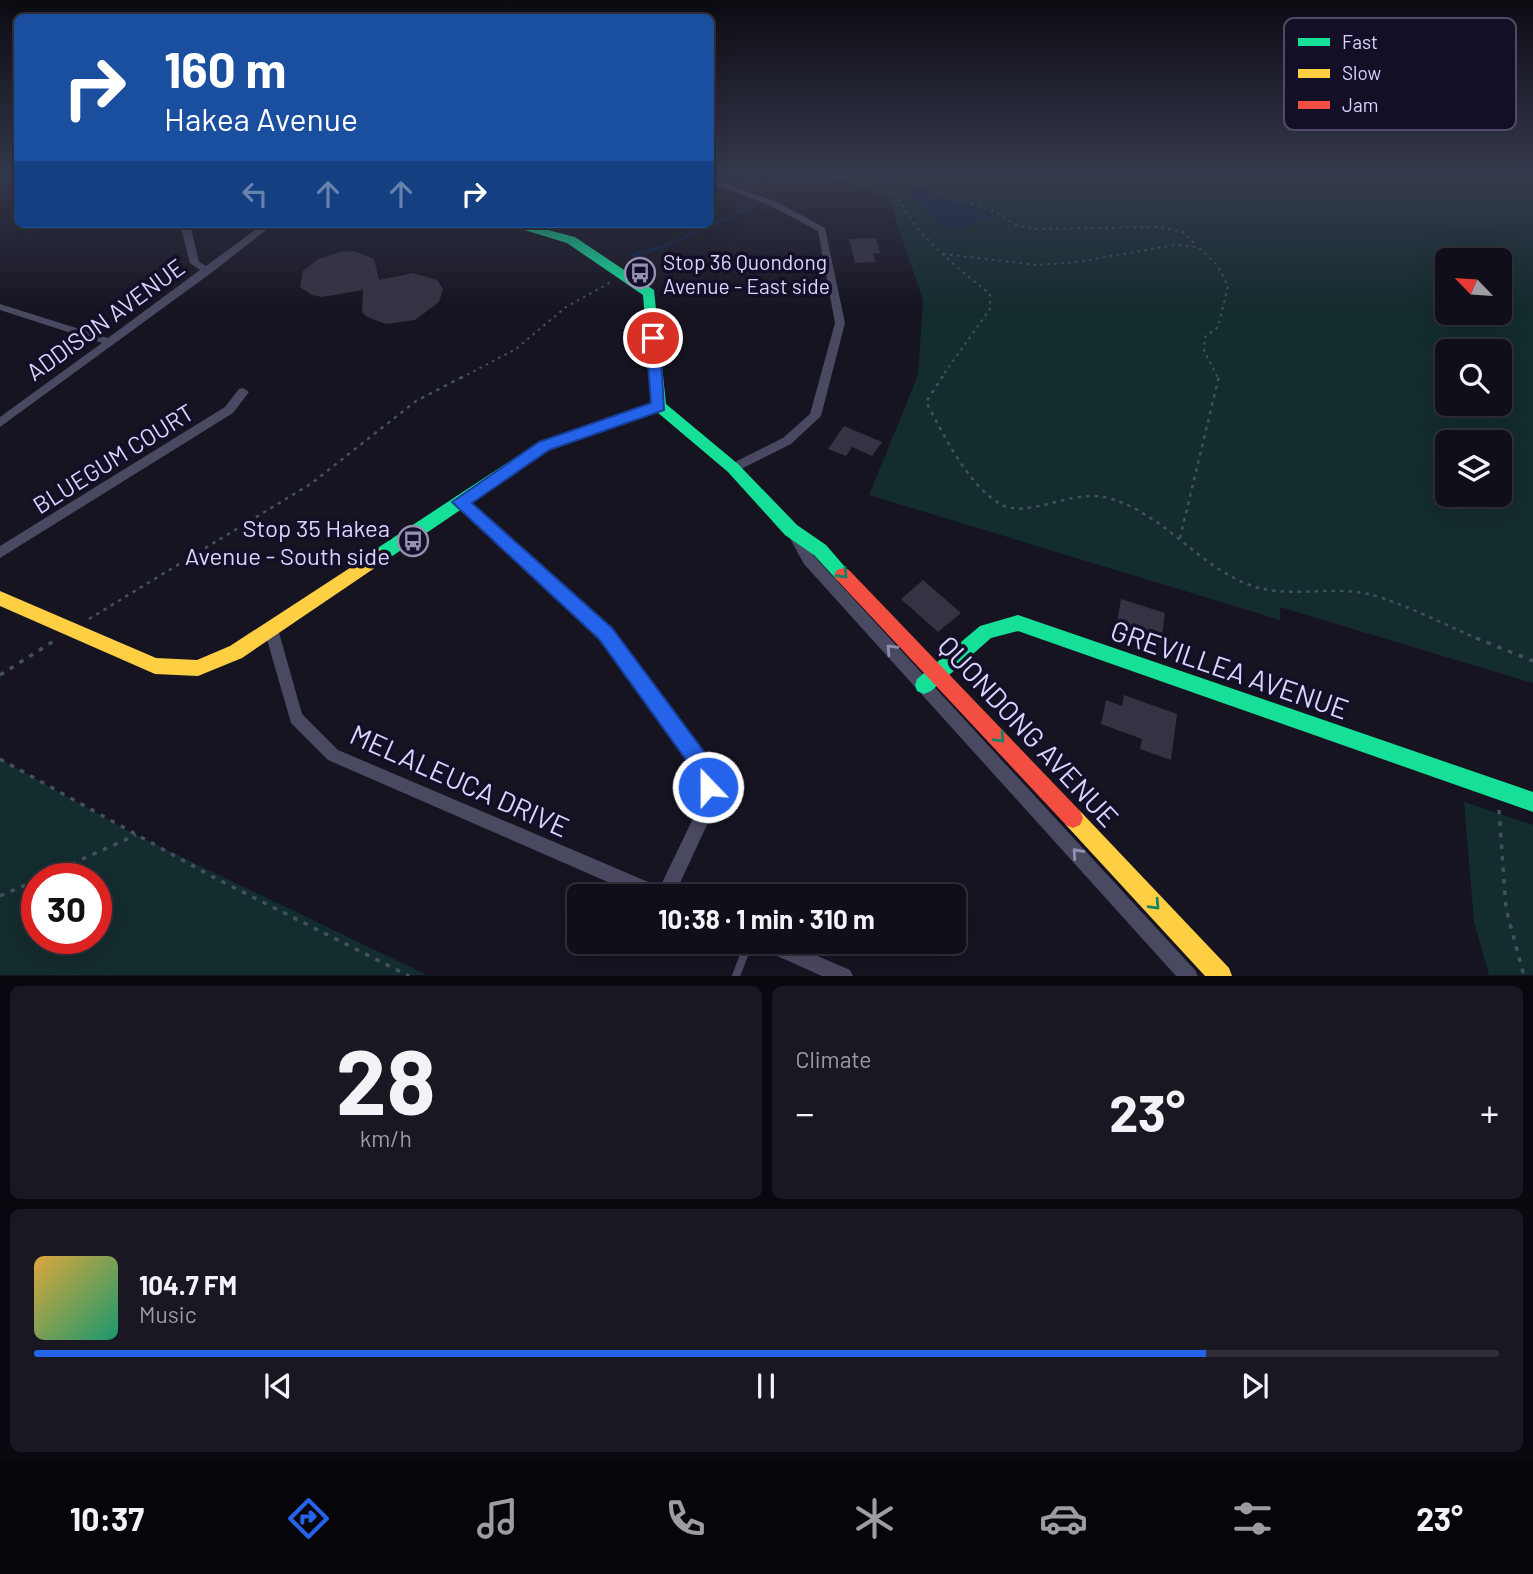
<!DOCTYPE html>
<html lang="en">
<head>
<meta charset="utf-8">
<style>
  :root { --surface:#100f19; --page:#191822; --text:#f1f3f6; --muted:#9c9ca2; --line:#302f38; --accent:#2563eb }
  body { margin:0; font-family:Barlow,sans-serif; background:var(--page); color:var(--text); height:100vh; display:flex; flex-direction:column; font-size:26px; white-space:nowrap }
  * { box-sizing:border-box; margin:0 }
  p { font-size:23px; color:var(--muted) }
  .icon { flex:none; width:38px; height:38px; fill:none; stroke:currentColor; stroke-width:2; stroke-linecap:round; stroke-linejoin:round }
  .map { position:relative; height:976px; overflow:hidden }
  .side { display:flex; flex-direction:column; gap:10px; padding:10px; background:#09080e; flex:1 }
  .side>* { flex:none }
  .guide { position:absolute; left:14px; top:14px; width:700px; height:214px; border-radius:10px; box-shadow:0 7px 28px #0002,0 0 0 2px var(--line); background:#1a4fa0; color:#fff; overflow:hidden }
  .needle { width:46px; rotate:295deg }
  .tools { position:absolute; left:1435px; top:248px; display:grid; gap:14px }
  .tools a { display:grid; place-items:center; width:77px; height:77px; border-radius:10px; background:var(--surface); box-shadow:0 7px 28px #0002,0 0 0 2px var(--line); font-size:35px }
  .speed { position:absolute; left:21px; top:863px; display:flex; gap:14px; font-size:35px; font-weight:700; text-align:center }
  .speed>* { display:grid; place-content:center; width:91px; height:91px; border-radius:50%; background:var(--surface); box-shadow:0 7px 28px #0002,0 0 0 2px var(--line); line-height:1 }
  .speed .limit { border:10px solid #d22; background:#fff; color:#111 }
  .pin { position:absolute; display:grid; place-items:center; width:60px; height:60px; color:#fff; margin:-30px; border:4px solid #fff; border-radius:50%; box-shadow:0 2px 7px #0007 }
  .me { position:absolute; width:77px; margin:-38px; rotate:338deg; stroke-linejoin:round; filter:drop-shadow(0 0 5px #0008) }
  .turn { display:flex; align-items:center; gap:24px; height:147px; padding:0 35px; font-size:32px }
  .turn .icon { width:91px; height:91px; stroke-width:2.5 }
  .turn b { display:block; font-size:49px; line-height:60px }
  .lanes { display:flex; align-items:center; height:66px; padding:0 35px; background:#0003; justify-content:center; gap:35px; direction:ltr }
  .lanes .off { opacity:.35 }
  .big { font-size:52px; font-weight:700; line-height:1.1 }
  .side .widget { flex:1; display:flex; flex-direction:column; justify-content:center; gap:10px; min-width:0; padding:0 24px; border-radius:10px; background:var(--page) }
  .side .dial { align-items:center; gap:0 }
  .dial b { font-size:91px; line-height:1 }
  .song { display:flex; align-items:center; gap:21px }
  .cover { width:84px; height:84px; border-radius:10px; background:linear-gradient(135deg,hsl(40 70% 55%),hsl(160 70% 35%)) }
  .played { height:7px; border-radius:4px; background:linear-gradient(90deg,var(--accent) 80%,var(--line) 80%) }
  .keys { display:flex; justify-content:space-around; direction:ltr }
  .heat { display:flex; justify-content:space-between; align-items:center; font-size:38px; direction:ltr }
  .side .tiles { flex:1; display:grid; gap:10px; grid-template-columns:1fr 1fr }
  .widget:last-child { grid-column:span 2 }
  .trip { position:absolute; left:567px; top:884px; width:399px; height:70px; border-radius:10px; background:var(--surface); box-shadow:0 7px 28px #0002,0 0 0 2px var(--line); font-weight:700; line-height:70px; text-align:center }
  .dock { display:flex; height:112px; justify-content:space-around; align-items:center; background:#06060a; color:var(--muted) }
  .dock .icon { width:49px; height:49px }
  .dock .active { color:var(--accent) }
  .dock b { font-size:32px; color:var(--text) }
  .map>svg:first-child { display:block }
  .green { fill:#132c2d; fill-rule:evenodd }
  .water { fill:#0d2144 }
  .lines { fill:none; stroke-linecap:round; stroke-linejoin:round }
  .stream { stroke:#0d2144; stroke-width:3.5 }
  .building { fill:#343243 }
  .path-far2 { stroke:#44505f; stroke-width:2; stroke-dasharray:2.5 4.5; stroke-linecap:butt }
  .path-far1 { stroke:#44505f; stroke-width:2.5; stroke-dasharray:3.5 5; stroke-linecap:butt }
  .path { stroke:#44505f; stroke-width:3.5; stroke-dasharray:4.5 7; stroke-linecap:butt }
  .lane { stroke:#4a4962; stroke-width:8 }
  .street { fill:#4a4962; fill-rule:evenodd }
  .fast { fill:#16e098; fill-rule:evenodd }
  .slow { fill:#ffcf43; fill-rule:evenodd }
  .jam { fill:#f24e42; fill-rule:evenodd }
  .oneway { stroke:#158265 }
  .oneway2 { stroke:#928eb0 }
  .route { fill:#2563eb; stroke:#184099; stroke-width:2 }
  .labels { text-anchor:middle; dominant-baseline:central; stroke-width:7; stroke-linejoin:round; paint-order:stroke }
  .far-poi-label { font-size:21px; fill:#d9d4ff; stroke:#130f26; text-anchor:start }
  .street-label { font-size:24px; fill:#d9d4ff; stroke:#130f26 }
  .poi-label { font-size:24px; fill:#d9d4ff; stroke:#130f26; text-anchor:end }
  .near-street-label { font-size:28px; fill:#d9d4ff; stroke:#130f26 }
  .key { fill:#130f26; stroke:#4e4a67; stroke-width:2 }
  .key-label { font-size:19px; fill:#d9d4ff }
</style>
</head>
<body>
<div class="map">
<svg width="1533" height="976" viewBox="0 0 1533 976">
  <rect width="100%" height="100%" fill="#161421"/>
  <g class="green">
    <path d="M825 173H1533V683L1280 607V620L869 495 918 375 923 300 888 198ZM1447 261H1500V313H1447ZM1447 352H1500V404H1447ZM1447 443H1500V495H1447Z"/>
    <path d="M0 759 136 835 427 975H0ZM37 878H96V938H37Z"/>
    <polygon points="1464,802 1533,825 1533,975 1489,975 1474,922"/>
  </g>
  <polygon class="water" points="924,190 943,199 988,211 992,216 990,221 976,221 966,228 937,224 913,199 912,193"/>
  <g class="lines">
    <polyline class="stream" points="632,255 660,248 753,206"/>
  </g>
  <g class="building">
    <polygon points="876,238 880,253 873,254 876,262 855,263 849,239"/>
    <polygon points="355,251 374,259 379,280 413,273 437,280 443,289 439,302 415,320 386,324 367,317 362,312 363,290 322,297 312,295 300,287 303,271 317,260 339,252"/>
    <polygon points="844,426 882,442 872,456 852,447 846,456 828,449"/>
    <polygon points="923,580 961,613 938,632 901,599"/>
    <polygon points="1121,599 1165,613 1161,643 1116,628"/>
    <polygon points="1124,695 1177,714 1171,760 1140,749 1142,739 1101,724 1106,700 1122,706"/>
  </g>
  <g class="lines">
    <g class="path-far2">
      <path d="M888 173C904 227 948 260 990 294V309L941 378"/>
      <polyline points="891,182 934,188 948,197 990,209 1016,225 1037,229 1160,227 1183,232 1197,246"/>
      <polyline points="943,254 1036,265 1077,262 1175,245 1198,247 1217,265 1228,286 1218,327 1205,337 1204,350 1218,378"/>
      <polyline points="461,378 516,349 566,307 611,282"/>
    </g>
    <g class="path-far1">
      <path d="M943 376 926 402C944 435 967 484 1000 504 1028 520 1071 488 1108 498 1163 513 1195 563 1247 584 1286 600 1328 585 1368 594 1402 602 1447 626 1481 640"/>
      <polyline points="1180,538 1219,376"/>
      <polyline points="89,619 312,483 416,401 464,376"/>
    </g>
    <g class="path">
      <polyline points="1476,638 1533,661"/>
      <polyline points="0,675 57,639"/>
      <polyline points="0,759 213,877 409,976"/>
      <polyline points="1499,810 1506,909 1524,976"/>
      <polyline points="40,878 136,835"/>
      <polyline points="0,896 37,880"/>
    </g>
    <polyline class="lane" points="736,976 749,942"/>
    <g class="street">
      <polygon points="710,178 777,202 825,228 845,323 821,416 791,444 733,473 727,468 729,465 783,438 810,414 835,323 818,231 771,206 710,183"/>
      <polygon points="180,224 190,224 199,262 206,266 263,224 274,224 211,273 0,427 0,417 102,343 0,310 0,304 108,338 200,270 190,263"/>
      <polygon points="243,388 249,392 233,413 0,558 0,546 225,407 239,389"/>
      <polygon points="460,497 464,499 611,630 713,767 715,772 717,803 674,896 640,896 328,760 291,723 264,629 266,625 271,623 276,625 278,629 302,714 338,750 660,887 701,802 699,775 601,638 456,505 454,502 456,499"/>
      <polygon points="793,528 798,529 814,556 1195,970 1198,976 1176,976 804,564 787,533 788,529"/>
      <polygon points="756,942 785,942 850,970 853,976 822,976 759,948"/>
    </g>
    <g class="fast">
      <polygon points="505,224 525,224 575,237 654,290 666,404 738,464 797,525 826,545 852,575 849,580 843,582 837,580 814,555 785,535 728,472 657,412 549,450 385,561 379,563 373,561 371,556 373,551 539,442 652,403 643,295 567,243"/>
      <polygon points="1018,615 1533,792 1533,812 1018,631 991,638 931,691 924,694 917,691 915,685 917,679 980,626"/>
    </g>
    <g class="slow">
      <polygon points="379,549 385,551 387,556 385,561 242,658 198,676 155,674 0,606 0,591 156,658 197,660 230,646"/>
      <polygon points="1073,808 1080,811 1229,968 1232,976 1205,976 1066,825 1063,818 1066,811"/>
    </g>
    <polygon class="jam" points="843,568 849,570 1080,811 1083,818 1080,825 1073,828 1066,825 837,580 834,575 837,570"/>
  </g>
  <defs><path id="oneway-chevron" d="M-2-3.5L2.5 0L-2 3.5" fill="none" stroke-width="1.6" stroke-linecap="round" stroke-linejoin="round" transform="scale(1.75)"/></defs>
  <g class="oneway">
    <use href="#oneway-chevron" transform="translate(843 574) rotate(46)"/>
    <use href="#oneway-chevron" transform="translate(1000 738) rotate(47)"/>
    <use href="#oneway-chevron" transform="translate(1155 905) rotate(47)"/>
  </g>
  <g class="oneway2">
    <use href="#oneway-chevron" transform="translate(891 649) rotate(-133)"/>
    <use href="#oneway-chevron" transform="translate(1077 853) rotate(-132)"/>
  </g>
  <linearGradient id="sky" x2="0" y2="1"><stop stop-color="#0c0b12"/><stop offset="0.56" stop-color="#363a4e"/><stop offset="1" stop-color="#363a4e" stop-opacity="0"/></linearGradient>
  <rect width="1533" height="309" fill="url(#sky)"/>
  <polygon class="route" points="653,334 660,338 664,410 549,450 472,503 612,628 714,765 718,787 715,794 708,797 701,794 697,775 599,639 452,502 539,442 651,403 646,338"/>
  <defs>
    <g id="bus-ring" transform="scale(1.575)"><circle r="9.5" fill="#130f26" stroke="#9591b1" stroke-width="1.5"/><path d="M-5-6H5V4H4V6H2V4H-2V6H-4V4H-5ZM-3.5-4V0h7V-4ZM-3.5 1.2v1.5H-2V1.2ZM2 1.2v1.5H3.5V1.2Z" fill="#9591b1"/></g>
  </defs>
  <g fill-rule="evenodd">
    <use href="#bus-ring" x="640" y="273"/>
    <use href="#bus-ring" x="413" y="541"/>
  </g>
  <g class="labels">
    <g class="far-poi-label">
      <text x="663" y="261">Stop 36 Quondong<tspan x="663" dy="24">Avenue - East side</tspan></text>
    </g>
    <g class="street-label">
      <text transform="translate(105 319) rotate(-36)">ADDISON AVENUE</text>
      <text transform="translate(113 458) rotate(-32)">BLUEGUM COURT</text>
    </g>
    <g class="poi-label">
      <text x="390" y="527">Stop 35 Hakea<tspan x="390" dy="28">Avenue - South side</tspan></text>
    </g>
    <g class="near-street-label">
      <text transform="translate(1230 669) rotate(19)">GREVILLEA AVENUE</text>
      <text transform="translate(1029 731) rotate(47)">QUONDONG AVENUE</text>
      <text transform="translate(460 780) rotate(24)">MELALEUCA DRIVE</text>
    </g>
  </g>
  <rect x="1284" y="18" width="232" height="112" rx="10" class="key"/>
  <rect x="1298" y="38" width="32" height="8" fill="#16e098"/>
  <rect x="1298" y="69" width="32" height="9" fill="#ffcf43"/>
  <rect x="1298" y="101" width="32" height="8" fill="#f24e42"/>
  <g class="key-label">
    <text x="1342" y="49">Fast</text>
    <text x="1342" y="80">Slow</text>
    <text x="1342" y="112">Jam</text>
  </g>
</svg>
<div class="tools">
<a><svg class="needle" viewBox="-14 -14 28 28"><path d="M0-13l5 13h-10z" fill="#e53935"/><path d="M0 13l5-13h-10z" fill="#9c9ca2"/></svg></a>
<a><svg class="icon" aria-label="search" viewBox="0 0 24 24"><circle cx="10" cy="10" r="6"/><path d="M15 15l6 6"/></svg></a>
<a><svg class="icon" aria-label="layers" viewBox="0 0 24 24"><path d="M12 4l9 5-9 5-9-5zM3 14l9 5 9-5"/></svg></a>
</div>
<div class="speed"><div class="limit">30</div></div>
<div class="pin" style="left:653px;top:338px;background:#d93025"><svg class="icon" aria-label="arrive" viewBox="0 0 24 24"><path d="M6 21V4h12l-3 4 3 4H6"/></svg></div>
<svg class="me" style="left:708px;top:787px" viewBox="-20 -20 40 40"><circle r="17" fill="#2563eb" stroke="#fff" stroke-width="3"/><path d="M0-11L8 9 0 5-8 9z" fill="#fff"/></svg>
<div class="trip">10:38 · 1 min · 310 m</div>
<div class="guide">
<div class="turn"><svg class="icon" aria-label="right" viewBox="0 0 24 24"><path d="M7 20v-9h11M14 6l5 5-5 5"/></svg><div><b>160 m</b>Hakea Avenue</div></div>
<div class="lanes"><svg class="icon off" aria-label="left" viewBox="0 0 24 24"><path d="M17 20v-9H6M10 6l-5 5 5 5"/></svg><svg class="icon off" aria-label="ahead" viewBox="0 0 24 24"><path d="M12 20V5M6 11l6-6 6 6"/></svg><svg class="icon off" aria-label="ahead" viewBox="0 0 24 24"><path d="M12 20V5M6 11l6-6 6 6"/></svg><svg class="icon" aria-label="right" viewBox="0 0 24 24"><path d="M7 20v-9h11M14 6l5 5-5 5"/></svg></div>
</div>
</div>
<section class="side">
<div class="tiles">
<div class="widget dial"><b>28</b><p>km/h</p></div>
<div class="widget"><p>Climate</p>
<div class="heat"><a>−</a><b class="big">23°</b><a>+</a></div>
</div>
<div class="widget">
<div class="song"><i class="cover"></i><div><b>104.7 FM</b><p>Music</p></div></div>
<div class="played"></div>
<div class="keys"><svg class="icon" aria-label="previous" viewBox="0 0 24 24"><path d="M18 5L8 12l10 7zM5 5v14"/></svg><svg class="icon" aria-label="pause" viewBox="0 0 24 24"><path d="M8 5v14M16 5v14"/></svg><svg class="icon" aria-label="next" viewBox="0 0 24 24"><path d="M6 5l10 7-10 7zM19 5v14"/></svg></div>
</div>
</div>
</section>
<nav class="dock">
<b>10:37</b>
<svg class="icon active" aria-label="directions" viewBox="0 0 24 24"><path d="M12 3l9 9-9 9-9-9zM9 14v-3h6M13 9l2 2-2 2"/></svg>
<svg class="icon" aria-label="music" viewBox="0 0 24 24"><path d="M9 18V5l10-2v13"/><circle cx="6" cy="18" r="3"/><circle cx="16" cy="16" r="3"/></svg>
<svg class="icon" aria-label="phone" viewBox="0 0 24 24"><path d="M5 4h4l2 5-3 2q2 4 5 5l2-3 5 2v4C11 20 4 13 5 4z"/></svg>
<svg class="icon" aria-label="climate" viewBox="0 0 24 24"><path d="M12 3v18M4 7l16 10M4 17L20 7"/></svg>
<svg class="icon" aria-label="car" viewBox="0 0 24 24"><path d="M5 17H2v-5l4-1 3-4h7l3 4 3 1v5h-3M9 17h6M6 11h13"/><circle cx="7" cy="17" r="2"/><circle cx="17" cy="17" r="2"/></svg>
<svg class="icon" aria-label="filters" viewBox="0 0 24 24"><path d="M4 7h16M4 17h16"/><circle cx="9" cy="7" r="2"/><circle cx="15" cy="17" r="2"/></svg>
<b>23°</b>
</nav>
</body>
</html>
